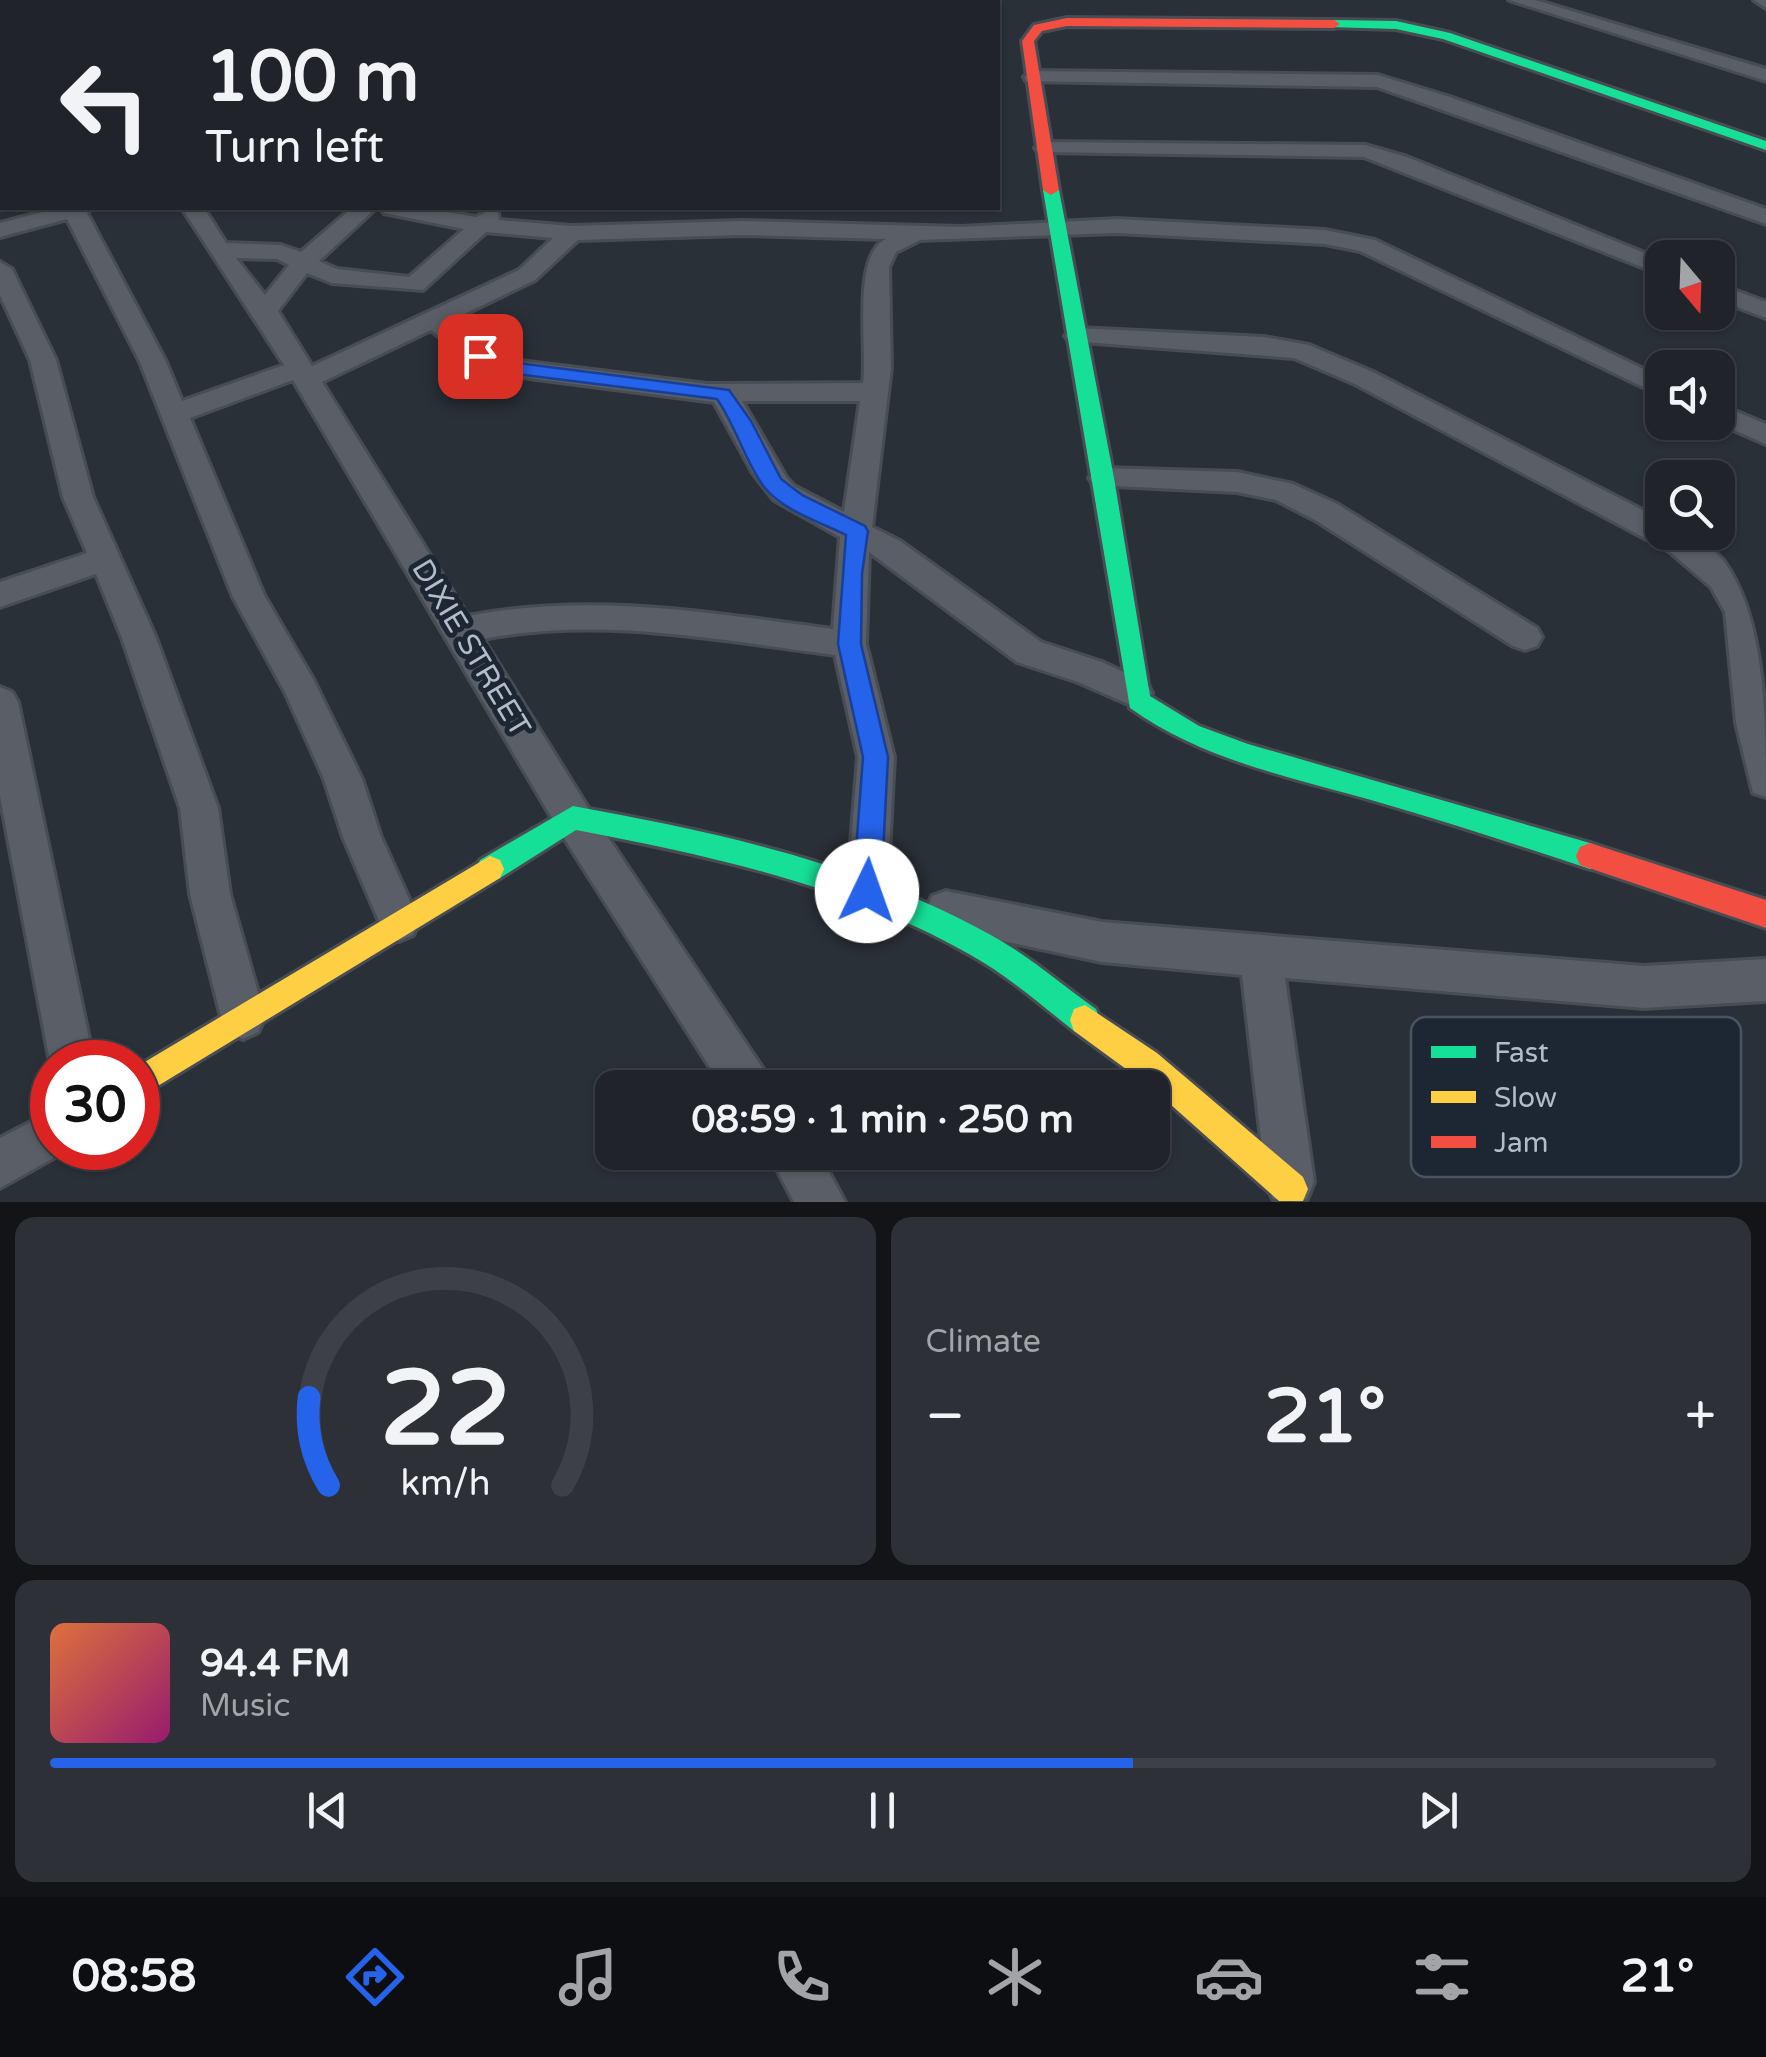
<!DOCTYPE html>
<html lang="en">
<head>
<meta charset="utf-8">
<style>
  :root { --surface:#20242a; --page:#2d3036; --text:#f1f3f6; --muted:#a2a4a8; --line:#3d4147; --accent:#2563eb }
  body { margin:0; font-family:"Varela Round",sans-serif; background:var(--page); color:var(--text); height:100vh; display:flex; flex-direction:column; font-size:38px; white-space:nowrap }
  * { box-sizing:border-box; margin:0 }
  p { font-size:32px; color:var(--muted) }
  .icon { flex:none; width:55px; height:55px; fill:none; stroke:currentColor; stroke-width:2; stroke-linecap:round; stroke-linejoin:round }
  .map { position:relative; height:1202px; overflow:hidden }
  .panel { display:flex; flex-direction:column; gap:15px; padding:15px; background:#121417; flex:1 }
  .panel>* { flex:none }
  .top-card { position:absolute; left:0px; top:0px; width:1000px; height:210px; box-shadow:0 2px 8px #0004,0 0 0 2px var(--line); background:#20242a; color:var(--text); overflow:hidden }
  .needle { width:65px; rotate:161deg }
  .buttons { position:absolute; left:1645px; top:240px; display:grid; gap:20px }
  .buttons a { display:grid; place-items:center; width:90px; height:90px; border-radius:20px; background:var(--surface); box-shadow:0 2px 8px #0004,0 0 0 2px var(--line); font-size:50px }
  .speed { position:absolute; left:30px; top:1040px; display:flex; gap:20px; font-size:50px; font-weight:700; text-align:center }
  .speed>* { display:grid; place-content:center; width:130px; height:130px; border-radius:50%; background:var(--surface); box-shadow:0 2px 8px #0004,0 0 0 2px var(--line); line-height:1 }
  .speed .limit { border:15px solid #d22; background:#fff; color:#111 }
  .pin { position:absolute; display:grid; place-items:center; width:85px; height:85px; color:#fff; margin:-42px; border-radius:20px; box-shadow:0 5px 15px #0006 }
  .me { position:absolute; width:110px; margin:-55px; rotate:3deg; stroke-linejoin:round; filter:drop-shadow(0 0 8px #0008) }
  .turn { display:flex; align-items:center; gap:35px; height:210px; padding:0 40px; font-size:45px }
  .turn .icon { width:130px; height:130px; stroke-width:2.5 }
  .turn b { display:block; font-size:70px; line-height:85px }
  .big { font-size:75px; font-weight:700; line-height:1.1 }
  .panel .tile { flex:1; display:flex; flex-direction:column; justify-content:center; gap:15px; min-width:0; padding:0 35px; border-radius:20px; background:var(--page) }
  .panel .dial { align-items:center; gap:0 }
  .dial svg { height:260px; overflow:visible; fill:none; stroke:var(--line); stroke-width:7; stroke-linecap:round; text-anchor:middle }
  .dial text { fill:var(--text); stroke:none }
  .song { display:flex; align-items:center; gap:30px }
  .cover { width:120px; height:120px; border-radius:15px; background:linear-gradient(135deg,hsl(20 70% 55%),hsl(320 70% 35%)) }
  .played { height:10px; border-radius:5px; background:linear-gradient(90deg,var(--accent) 65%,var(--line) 65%) }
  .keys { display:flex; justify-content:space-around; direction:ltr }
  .heat { display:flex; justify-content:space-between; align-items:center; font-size:55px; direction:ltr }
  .panel .tiles { flex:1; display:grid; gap:15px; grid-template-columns:1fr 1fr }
  .tile:last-child { grid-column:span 2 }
  .trip { position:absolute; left:595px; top:1070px; width:575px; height:100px; border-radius:20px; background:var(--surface); box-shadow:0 2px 8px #0004,0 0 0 2px var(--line); font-weight:700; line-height:100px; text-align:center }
  .tab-bar { display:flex; height:160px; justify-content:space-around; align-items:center; background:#0d0e11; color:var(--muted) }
  .tab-bar .icon { width:70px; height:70px }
  .tab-bar .current { color:var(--accent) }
  .tab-bar b { font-size:45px; color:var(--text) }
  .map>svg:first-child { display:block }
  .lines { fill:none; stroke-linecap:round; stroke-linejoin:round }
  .street-casing { stroke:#484c53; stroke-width:6 }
  .fast-casing { stroke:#484c53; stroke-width:6 }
  .slow-casing { stroke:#484c53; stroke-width:6 }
  .jam-casing { stroke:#484c53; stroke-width:6 }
  .street { fill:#5a5e66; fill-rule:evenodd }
  .fast { fill:#16e098; fill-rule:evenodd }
  .slow { fill:#ffcf43; fill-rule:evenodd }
  .jam { fill:#f24e42; fill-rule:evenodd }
  .route { fill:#2563eb; stroke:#184099; stroke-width:2.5 }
  .labels { text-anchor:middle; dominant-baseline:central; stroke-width:10; stroke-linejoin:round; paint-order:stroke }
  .street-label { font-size:30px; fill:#b4bcc9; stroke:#1d2633 }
  .key { fill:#1d2633; stroke:#4a5360; stroke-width:2.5 }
  .key-label { font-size:28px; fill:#b4bcc9 }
</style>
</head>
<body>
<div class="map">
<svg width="1766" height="1202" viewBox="0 0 1766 1202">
  <rect width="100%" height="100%" fill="#2a3038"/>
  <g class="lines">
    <g class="street-casing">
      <g id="street">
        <polygon points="56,0 73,0 74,2 57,2"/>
        <polygon points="790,0 821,0 822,2 791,2"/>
        <polygon points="1509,0 1535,0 1766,69 1766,81"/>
        <polygon points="1754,0 1766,0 1766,8"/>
        <polygon points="0,57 2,57 2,73 0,72"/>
        <polygon points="1033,71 1378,75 1450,97 1766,209 1766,224 1377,87 1026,81 1024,77"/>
        <polygon points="1045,142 1365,145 1407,157 1662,260 1662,275 1364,157 1038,152 1035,148"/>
        <path d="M58 208H92L87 213 166 362 182 401 284 365 182 208H204L226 243 281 245 301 252 352 208H376L319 261 337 269 409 277 464 229 384 213 381 208H424L476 217 490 210 498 212 499 220 572 226 742 221 961 227 1117 219 1325 230 1375 240 1662 378V396L1360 251 1325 244 1117 233 920 240 896 252 889 267 891 368 872 527 900 541 1041 642 1102 662 1147 683 1152 693 1147 703 1135 707 1078 682 1017 662 869 552 866 644 894 757 887 891 881 904 867 910 853 904 847 891 858 757 835 655C719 640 599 616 483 639L587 806 765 1072 771 1088H723L559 830 293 380 190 418 264 595 313 679 362 779 381 837 419 921 413 935 399 941 385 935 343 837 324 779 286 694 233 597 140 362 67 219 0 237V223ZM486 232 553 238 519 270 312 366 278 311 307 273 332 283 423 290ZM742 235 886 239C851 256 868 348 863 383L707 384 504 359 488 351 450 321 535 280 578 240ZM236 258 277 259 289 265 265 295ZM431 330 470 363 499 374 714 402 753 473 774 500 840 537 833 629C711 613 591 592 468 616L322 382ZM742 401H860L844 512 794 486 786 477Z"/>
        <polygon points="0,262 12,269 56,360 93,497 156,638 218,808 230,894 265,1017 258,1032 243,1039 228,1032 221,1017 190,894 180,808 122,638 96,574 0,607 0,582 87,553 63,497 30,360 0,295"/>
        <polygon points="1718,284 1766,302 1766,318 1718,300"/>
        <path d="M1078 328 1264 337 1309 345 1373 372 1662 520V532C1691 532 1703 540 1723 560 1766 618 1766 721 1766 797L1753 793 1736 723 1725 612 1711 587 1669 551 1355 384 1294 358 1069 341 1065 336 1069 331Z"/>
        <polygon points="1718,404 1766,424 1766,444 1715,422"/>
        <polygon points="1104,468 1237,472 1293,484 1337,504 1537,628 1542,637 1537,646 1525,650 1513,646 1315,520 1276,500 1237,492 1094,485 1089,478 1094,471"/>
        <polygon points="0,687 12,692 18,702 94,1062 52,1062 52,1069 50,1062 0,796"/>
        <polygon points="946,891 1102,922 1644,966 1766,959 1766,1001 1644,1008 1285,978 1314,1182 1307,1199 1299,1202 1273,1199 1266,1182 1242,975 1102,962 946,929 932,924 926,910 932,896"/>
        <polygon points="52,1111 52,1148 70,1148 68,1150 0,1188 0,1138"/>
        <polygon points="768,1152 818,1152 845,1202 794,1202"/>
      </g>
    </g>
    <g class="fast-casing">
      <g id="fast">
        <polygon points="1334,20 1396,21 1450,33 1766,141 1766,150 1443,39 1396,29 1330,27 1328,24"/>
        <path d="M1051 185 1059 190 1114 478 1150 696 1199 726 1248 744 1590 843 1600 847 1604 856 1600 865 1590 869C1517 845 1445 821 1371 800 1287 776 1203 760 1130 708L1043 190Z"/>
        <path d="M573 806C716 832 861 863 989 934 1028 955 1061 984 1096 1009L1100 1020 1096 1031 1085 1035 1074 1031C1040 1004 1007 975 969 954 848 885 711 856 576 830L500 878 490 882 480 878 476 869 480 860Z"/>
      </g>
    </g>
    <g class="slow-casing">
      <g id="slow">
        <polygon points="490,856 500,860 504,869 500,878 138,1098 138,1066"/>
        <polygon points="1085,1005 1157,1053 1303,1177 1308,1189 1303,1201 1279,1201 1152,1088 1074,1031 1070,1020 1074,1009"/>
      </g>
    </g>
    <g class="jam-casing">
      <g id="jam">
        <polygon points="1067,18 1334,20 1340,24 1334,28 1067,26 1042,31 1034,41 1059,190 1051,195 1043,190 1022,41 1034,25"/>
        <polygon points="1590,843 1766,900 1766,928 1580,865 1576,856 1580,847"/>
      </g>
    </g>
    <use href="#street" class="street"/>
    <use href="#fast" class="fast"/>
    <use href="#slow" class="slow"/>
    <use href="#jam" class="jam"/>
  </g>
  <path class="route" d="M480 351 503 361 729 390 751 421 781 479 802 495 865 526 868 531 862 574 861 644 888 757 881 891 877 901 867 905 857 901 853 891 863 757 838 644 846 535C820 522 784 511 765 488 746 464 736 426 717 399L499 372 470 356Z"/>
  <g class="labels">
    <g class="street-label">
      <text transform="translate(471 648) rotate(59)">DIXIE STREET</text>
    </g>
  </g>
  <rect x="1411" y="1017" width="330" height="160" rx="15" class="key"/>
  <rect x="1431" y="1046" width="45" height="12" fill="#16e098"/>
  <rect x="1431" y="1091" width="45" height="12" fill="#ffcf43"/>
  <rect x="1431" y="1136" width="45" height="12" fill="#f24e42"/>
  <g class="key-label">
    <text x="1494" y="1062">Fast</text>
    <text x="1494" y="1107">Slow</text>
    <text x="1494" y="1152">Jam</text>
  </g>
</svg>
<div class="buttons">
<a><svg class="needle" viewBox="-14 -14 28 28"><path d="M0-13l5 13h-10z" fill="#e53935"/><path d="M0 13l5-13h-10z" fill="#a2a4a8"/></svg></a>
<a><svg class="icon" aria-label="sound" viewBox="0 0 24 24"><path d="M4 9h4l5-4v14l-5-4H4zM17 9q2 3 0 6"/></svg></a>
<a><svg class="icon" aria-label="search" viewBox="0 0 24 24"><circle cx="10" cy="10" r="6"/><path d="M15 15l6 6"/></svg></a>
</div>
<div class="speed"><div class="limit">30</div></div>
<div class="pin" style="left:480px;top:356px;background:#d93025"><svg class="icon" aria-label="arrive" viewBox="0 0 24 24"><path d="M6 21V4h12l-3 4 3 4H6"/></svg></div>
<svg class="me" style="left:867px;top:891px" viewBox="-20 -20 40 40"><circle r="19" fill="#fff"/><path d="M0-13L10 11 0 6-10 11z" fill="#2563eb"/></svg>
<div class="trip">08:59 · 1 min · 250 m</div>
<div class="top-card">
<div class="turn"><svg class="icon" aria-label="left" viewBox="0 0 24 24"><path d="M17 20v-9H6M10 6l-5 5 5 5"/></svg><div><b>100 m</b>Turn left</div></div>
</div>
</div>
<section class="panel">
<div class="tiles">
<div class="tile dial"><svg viewBox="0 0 100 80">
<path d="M14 69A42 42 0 1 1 86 69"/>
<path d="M14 69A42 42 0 0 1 8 42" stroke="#2563eb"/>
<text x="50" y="56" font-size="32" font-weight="700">22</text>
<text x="50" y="72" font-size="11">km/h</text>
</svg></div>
<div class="tile"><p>Climate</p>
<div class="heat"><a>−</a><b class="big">21°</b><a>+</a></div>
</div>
<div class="tile">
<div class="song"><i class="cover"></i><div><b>94.4 FM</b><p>Music</p></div></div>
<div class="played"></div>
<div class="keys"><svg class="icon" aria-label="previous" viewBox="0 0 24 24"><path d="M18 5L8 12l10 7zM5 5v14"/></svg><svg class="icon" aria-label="pause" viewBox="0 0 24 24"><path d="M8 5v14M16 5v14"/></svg><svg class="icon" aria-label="next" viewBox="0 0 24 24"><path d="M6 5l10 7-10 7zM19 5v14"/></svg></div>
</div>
</div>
</section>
<nav class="tab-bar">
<b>08:58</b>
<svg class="icon current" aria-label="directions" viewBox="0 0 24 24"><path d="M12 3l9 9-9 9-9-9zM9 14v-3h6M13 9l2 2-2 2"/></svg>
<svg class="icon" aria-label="music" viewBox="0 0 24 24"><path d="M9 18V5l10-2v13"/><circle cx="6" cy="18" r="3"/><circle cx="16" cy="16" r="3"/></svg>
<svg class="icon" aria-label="phone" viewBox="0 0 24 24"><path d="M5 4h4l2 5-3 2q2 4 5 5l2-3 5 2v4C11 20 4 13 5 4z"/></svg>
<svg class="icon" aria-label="climate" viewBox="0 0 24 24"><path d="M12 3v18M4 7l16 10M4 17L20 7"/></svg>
<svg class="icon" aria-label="car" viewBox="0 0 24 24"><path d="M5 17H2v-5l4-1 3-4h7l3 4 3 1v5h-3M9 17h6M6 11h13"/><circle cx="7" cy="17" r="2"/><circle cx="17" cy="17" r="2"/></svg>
<svg class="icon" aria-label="filters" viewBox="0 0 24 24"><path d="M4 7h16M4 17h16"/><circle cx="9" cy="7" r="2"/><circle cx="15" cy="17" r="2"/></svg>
<b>21°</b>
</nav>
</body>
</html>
